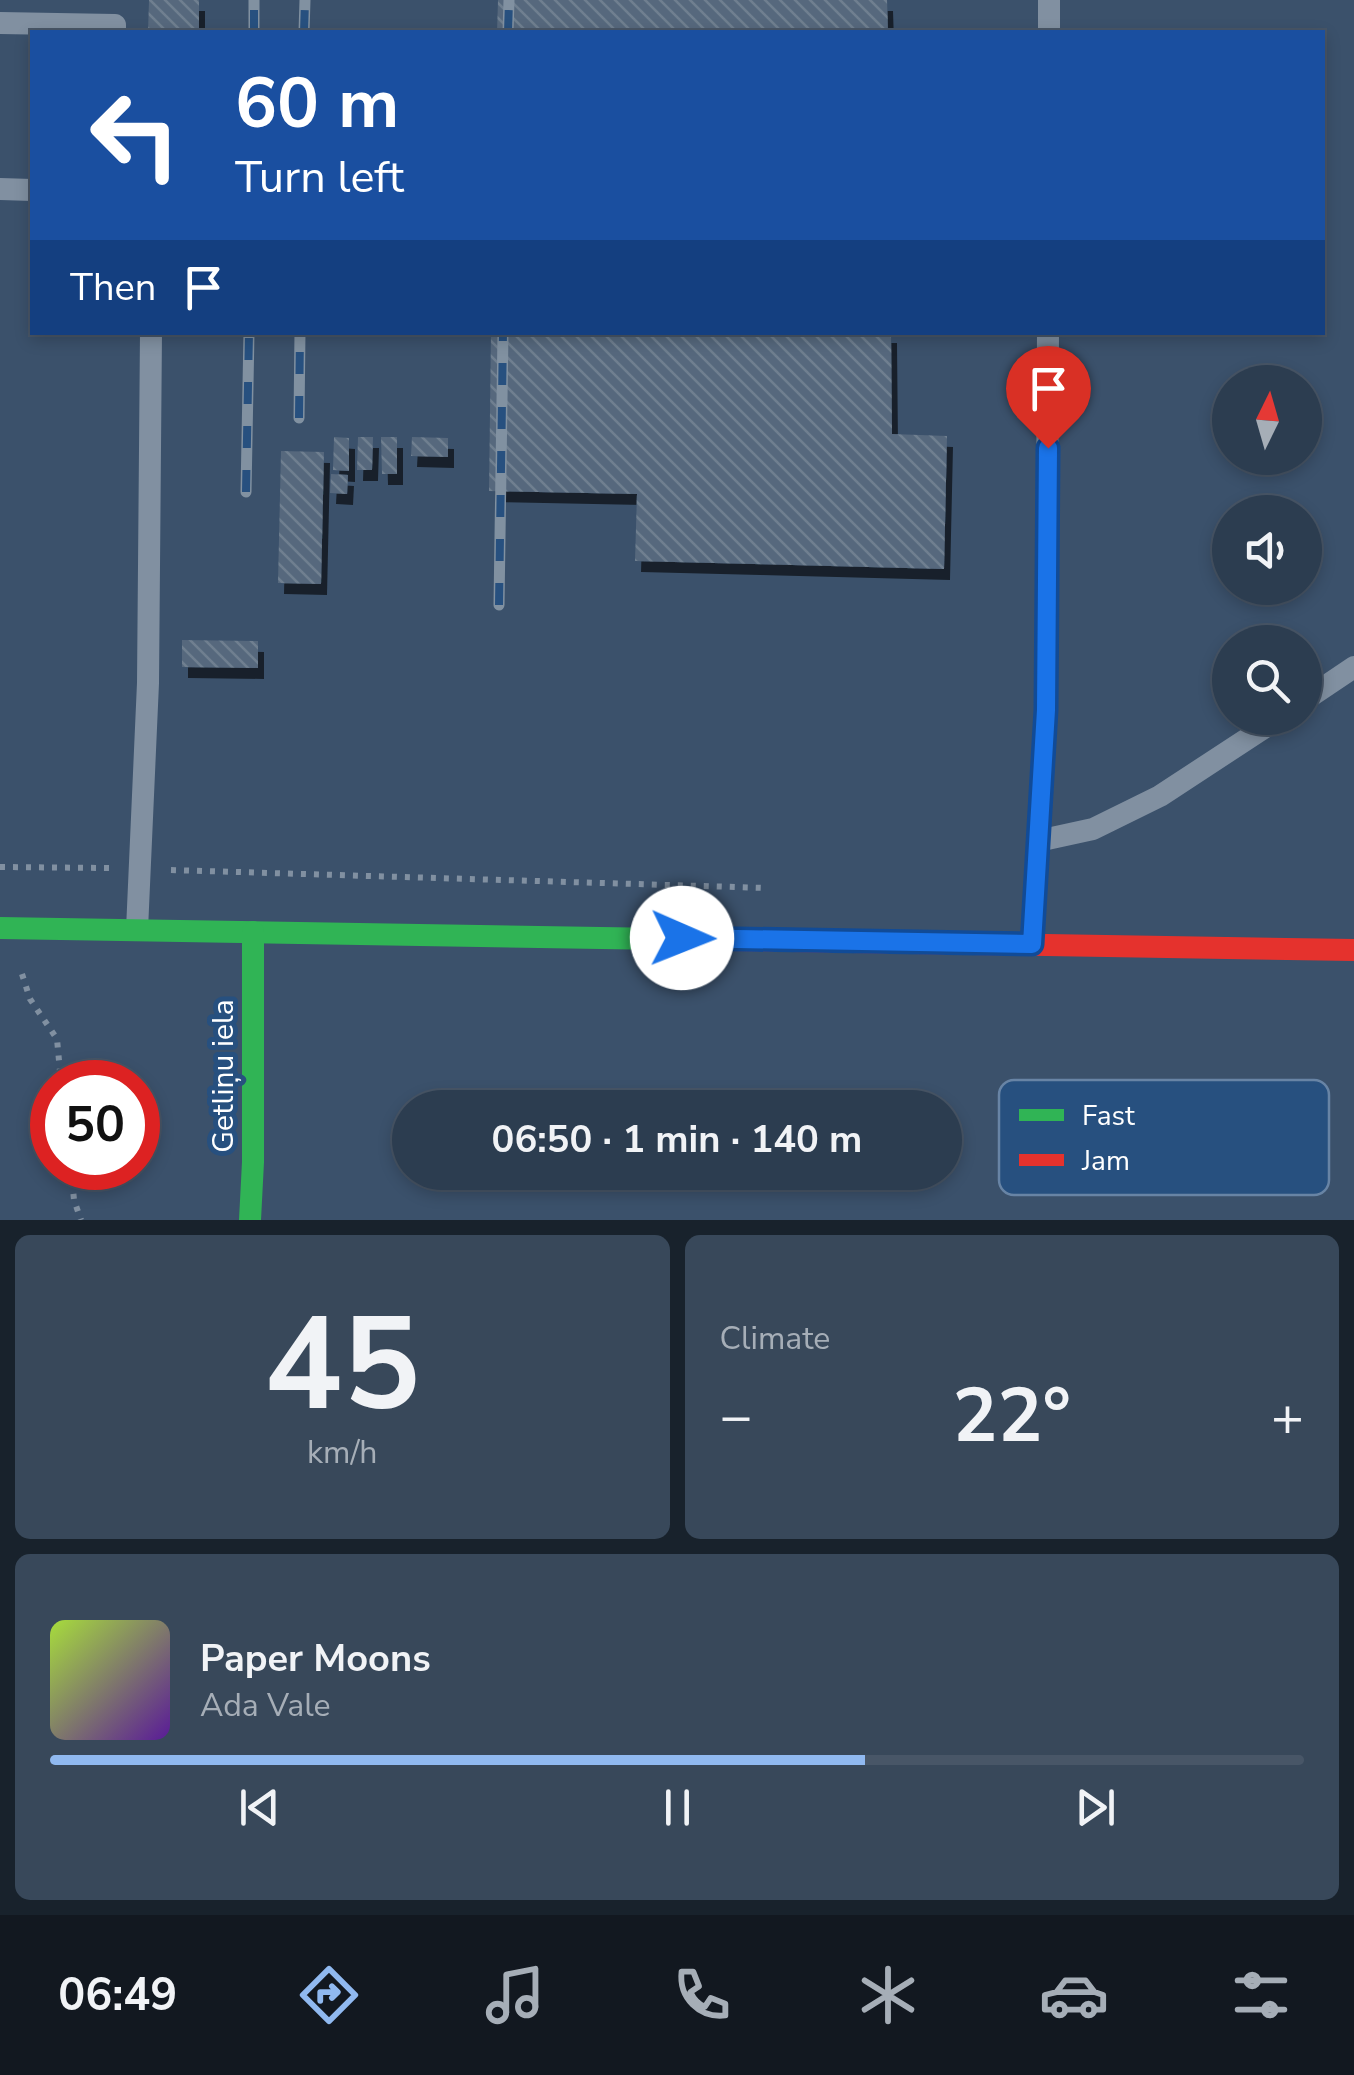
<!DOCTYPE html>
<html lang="en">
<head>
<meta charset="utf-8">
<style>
  :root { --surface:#2c3d50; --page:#38485a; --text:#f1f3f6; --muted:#a6aeb7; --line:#485667; --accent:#90b9f0 }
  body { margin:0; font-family:"Nunito Sans",sans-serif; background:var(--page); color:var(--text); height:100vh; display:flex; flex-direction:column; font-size:38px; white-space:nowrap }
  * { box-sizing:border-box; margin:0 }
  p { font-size:32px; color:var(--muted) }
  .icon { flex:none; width:55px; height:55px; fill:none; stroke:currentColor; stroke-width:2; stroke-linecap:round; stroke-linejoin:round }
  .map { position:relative; height:1220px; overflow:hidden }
  .side { display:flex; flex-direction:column; gap:15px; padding:15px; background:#18222c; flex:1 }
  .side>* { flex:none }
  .banner { position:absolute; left:30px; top:30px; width:1295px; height:305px; border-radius:0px; box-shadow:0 5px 15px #0003,0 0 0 2px var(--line); background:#1a4fa0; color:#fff; overflow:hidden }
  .needle { width:65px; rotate:5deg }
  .tools { position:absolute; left:1212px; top:365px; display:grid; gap:20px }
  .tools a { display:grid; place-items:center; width:110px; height:110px; border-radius:50%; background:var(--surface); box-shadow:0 5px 15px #0003,0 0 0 2px var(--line); font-size:50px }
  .speed { position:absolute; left:30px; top:1060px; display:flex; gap:20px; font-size:50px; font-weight:700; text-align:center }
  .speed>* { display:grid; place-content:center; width:130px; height:130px; border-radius:50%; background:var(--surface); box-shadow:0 5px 15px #0003,0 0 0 2px var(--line); line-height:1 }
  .speed .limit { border:15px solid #d22; background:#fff; color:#111 }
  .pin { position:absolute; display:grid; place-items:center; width:85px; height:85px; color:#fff; margin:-102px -42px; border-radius:50% 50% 50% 0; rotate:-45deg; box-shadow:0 0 10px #0007 }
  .pin .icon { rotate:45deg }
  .me { position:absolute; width:110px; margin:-55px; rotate:91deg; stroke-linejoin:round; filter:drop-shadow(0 0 8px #0008) }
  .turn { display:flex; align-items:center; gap:35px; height:210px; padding:0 40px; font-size:45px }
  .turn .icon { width:130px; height:130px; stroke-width:2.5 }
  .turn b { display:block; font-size:70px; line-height:85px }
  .then { display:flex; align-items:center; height:95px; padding:0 40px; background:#0003; gap:20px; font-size:38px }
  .big { font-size:75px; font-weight:700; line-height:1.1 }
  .side .tile { flex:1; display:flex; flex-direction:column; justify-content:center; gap:15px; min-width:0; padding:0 35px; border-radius:15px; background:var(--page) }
  .side .dial { align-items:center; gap:0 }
  .dial b { font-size:130px; line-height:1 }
  .song { display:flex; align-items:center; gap:30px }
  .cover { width:120px; height:120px; border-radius:15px; background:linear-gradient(135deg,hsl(80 70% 55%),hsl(270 70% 35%)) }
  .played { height:10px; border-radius:5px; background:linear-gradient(90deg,var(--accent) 65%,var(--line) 65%) }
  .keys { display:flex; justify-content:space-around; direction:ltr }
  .heat { display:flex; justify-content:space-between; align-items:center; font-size:55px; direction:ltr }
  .side .tiles { flex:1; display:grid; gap:15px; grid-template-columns:1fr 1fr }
  .tile:last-child { grid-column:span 2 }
  .trip { position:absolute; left:392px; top:1090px; width:570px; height:100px; border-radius:50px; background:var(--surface); box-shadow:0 5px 15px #0003,0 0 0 2px var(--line); font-weight:700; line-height:100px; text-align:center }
  .dock { display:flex; height:160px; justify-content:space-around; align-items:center; background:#121820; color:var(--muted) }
  .dock .icon { width:70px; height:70px }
  .dock .current { color:var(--accent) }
  .dock b { font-size:45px; color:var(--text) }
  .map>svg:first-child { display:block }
  .building { fill:url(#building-back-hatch); filter:url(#shadow) }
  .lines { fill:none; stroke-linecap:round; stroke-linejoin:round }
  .path { stroke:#8190a1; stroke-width:6; stroke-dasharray:5 8; stroke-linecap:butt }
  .lane { stroke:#8190a1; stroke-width:22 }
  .fast { stroke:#30b455; stroke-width:22 }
  .jam { stroke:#e5322d; stroke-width:22 }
  .rail-casing { stroke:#8191a1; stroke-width:11 }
  .rail { stroke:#27507f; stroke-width:8; stroke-dasharray:22; stroke-linecap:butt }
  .route-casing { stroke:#114b97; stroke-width:25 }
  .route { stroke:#1a73e8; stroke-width:18 }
  .labels { text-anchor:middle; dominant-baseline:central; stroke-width:10; stroke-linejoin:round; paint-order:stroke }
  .street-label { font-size:30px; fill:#fff; stroke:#27507f }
  .key { fill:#27507f; stroke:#6884a5; stroke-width:2.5 }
  .key-label { font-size:28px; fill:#fff }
</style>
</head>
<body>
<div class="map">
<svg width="1354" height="1220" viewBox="0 0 1354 1220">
  <defs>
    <pattern id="building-back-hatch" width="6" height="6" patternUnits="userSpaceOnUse" patternTransform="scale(2.5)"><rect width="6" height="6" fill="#56687d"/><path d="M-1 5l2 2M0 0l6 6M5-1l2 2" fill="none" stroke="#6f7f90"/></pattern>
    <filter id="shadow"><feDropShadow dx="6" dy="11" stdDeviation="0" flood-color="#0009"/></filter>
  </defs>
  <rect width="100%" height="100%" fill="#3b516b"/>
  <g class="building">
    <polygon points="149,0 199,0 199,32 148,32"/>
    <polygon points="498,0 887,0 888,32 497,32"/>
    <polygon points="491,332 891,332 892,434 947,436 944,569 635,561 637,494 489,491"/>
    <polygon points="334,437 349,438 349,471 333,470"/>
    <polygon points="358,437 373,437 372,470 357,470"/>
    <polygon points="381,437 397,437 397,474 382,474"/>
    <polygon points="412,437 448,438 448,457 411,456"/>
    <polygon points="281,451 324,452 321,584 278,583"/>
    <polygon points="331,474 348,475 347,494 330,493"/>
    <polygon points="182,640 258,641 258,668 182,667"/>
  </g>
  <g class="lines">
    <g class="path">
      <polyline points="0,867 109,868"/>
      <polyline points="171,870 768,888"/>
      <polyline points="22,974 30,999 57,1039 61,1082"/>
      <polyline points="71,1168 74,1200 81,1220"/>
    </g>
    <g class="lane">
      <polyline points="0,23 115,25 115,32"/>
      <polyline points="1049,32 1049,0"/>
      <polyline points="0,189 32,190"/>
      <polyline points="1305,700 1354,667"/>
      <polyline points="1038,841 1093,829 1160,796 1279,718"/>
      <polyline points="137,930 148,683 151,332"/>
      <polyline points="1032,944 1046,710 1048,332"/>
    </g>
    <g class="fast">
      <polyline points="0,928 663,939"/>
      <polyline points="250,1220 253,1162 253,932"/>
    </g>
    <polyline class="jam" points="663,939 1354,950"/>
    <g class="rail-casing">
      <g id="rail">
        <polyline points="254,32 254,0"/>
        <polyline points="304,32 305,0"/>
        <polyline points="508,32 509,0"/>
        <polyline points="299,418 300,332"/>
        <polyline points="246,492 249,332"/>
        <polyline points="499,605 503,332"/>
      </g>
    </g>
    <use href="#rail" class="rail"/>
  </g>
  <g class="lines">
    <g class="route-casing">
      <polyline id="route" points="682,938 1032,944 1046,710 1048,448"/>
    </g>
    <use href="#route" class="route"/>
  </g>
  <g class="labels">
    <g class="street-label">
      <text transform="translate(223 1076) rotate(-90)">Getliņu iela</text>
    </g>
  </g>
  <rect x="999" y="1080" width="330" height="115" rx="15" class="key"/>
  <rect x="1019" y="1109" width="45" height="12" fill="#30b455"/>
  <rect x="1019" y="1154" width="45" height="12" fill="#e5322d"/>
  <g class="key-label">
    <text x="1082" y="1125">Fast</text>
    <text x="1082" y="1170">Jam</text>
  </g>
</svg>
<div class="tools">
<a><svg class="needle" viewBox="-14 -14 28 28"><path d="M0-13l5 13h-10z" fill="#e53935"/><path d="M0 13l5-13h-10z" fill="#a6aeb7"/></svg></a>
<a><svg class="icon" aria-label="sound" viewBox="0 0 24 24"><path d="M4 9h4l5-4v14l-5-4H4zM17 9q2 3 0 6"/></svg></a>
<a><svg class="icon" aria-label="search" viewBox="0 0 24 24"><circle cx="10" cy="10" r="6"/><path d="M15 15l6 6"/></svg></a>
</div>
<div class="speed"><div class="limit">50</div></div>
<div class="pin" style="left:1048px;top:448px;background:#d93025"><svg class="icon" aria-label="arrive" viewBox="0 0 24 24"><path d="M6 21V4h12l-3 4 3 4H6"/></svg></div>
<svg class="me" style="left:682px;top:938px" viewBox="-20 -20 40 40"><circle r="19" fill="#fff"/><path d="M0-13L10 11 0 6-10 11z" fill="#1a73e8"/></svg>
<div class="trip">06:50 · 1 min · 140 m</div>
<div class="banner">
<div class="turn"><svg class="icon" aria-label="left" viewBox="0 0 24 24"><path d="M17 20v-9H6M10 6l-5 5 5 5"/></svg><div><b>60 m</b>Turn left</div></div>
<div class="then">Then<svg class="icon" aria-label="arrive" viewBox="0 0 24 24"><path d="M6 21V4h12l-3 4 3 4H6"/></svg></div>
</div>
</div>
<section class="side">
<div class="tiles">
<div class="tile dial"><b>45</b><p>km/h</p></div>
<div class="tile"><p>Climate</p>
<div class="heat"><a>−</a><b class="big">22°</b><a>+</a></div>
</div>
<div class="tile">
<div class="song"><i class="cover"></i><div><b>Paper Moons</b><p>Ada Vale</p></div></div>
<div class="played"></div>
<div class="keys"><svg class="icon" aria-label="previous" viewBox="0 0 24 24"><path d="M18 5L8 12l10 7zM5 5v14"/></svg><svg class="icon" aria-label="pause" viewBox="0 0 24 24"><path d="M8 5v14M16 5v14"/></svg><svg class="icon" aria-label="next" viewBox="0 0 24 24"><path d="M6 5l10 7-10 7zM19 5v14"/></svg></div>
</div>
</div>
</section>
<nav class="dock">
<b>06:49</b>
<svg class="icon current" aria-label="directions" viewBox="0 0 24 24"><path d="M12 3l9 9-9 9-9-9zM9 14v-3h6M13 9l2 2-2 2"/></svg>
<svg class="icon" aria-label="music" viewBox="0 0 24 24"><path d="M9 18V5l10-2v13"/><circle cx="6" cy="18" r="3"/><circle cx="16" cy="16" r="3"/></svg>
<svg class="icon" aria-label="phone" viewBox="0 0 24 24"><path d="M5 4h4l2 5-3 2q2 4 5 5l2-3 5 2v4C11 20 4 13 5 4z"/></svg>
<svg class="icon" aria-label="climate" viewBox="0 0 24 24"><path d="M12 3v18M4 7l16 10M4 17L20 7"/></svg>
<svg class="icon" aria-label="car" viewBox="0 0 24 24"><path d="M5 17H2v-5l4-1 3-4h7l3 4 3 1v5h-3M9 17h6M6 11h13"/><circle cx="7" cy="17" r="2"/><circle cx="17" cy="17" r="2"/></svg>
<svg class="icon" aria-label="filters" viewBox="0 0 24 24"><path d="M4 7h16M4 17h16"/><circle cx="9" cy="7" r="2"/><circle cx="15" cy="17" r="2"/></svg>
</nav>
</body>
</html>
